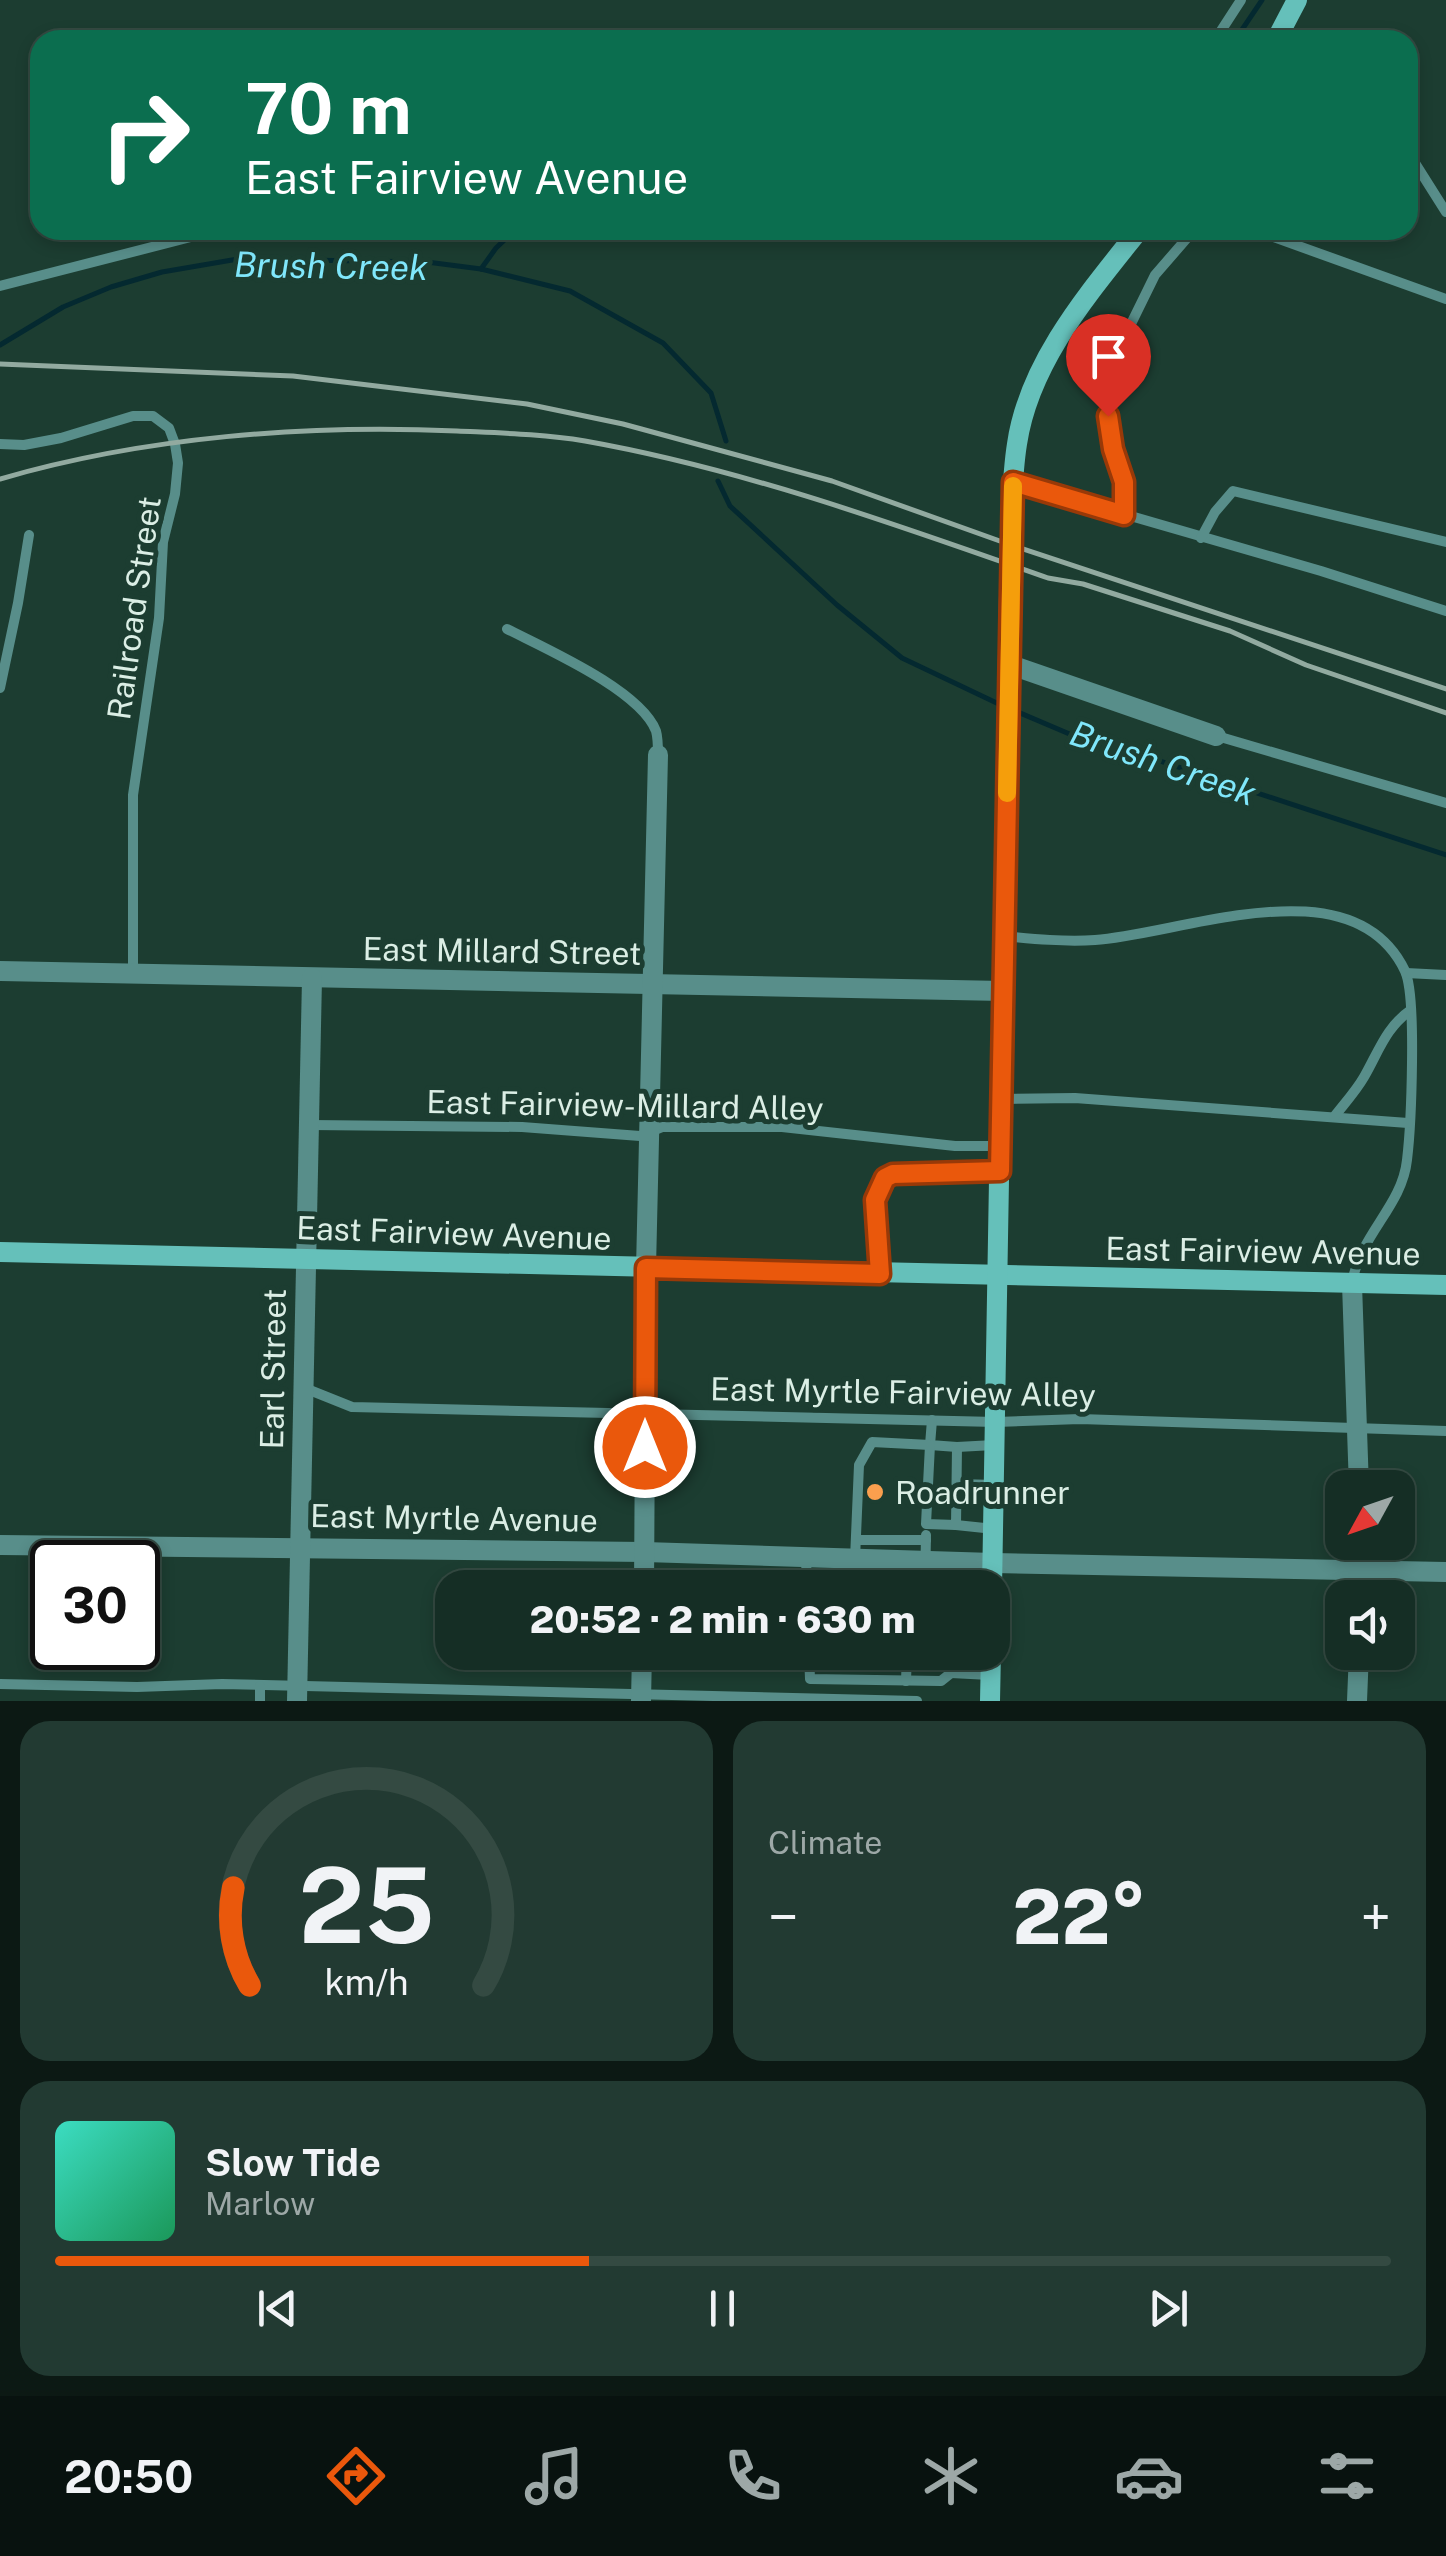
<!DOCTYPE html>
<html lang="en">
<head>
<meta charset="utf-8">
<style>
  :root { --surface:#152e25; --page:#223a32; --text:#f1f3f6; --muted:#9da8a7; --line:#344a42; --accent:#ea580c }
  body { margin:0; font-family:"Public Sans",sans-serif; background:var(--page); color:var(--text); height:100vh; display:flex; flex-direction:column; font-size:38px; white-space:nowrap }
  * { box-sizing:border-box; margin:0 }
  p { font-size:32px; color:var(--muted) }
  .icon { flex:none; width:55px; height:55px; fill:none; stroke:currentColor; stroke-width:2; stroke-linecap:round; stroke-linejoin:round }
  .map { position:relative; height:1701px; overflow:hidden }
  .sheet { display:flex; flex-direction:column; gap:20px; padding:20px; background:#0c1914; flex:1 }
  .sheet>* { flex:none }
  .guide { position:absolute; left:30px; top:30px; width:1388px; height:210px; border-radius:30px; box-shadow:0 5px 15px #0003,0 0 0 2px var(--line); background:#0b6e4f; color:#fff; overflow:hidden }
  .needle { width:65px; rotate:230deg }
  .controls { position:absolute; left:1325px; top:1470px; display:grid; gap:20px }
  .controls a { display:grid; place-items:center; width:90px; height:90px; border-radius:20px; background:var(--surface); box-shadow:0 5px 15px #0003,0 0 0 2px var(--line); font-size:50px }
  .speed { position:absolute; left:30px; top:1540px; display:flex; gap:20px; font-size:50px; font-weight:700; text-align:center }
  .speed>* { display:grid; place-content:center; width:130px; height:130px; border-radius:50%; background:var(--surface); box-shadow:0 5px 15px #0003,0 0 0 2px var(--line); line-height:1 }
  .speed .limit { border:5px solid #111; border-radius:15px; background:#fff; color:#111 }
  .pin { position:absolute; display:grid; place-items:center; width:85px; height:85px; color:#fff; margin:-102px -42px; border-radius:50% 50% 50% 0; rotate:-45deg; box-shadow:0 0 10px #0007 }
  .pin .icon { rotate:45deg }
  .me { position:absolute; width:110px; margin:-55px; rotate:0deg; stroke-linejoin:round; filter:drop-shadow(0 0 8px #0008) }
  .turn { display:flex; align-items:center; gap:35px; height:210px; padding:0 50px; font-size:45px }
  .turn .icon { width:130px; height:130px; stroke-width:2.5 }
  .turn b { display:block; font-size:70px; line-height:85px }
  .big { font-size:75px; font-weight:800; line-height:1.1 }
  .sheet .widget { flex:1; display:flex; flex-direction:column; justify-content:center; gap:15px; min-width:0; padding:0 35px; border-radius:30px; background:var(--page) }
  .sheet .dial { align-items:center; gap:0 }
  .dial svg { height:260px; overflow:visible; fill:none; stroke:var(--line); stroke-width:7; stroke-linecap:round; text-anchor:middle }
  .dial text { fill:var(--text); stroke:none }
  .song { display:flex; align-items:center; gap:30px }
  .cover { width:120px; height:120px; border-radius:15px; background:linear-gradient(135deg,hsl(170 70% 55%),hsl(150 70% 35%)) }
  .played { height:10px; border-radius:5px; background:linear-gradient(90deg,var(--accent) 40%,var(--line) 40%) }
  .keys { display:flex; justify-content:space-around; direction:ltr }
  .heat { display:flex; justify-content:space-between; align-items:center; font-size:55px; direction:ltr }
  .sheet .tiles { flex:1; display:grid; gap:20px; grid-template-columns:1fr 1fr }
  .widget:last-child { grid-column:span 2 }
  .trip { position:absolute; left:435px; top:1570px; width:575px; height:100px; border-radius:30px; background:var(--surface); box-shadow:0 5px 15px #0003,0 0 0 2px var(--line); font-weight:800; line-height:100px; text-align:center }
  .menu { display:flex; height:160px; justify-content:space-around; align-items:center; background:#08120f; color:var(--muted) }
  .menu .icon { width:70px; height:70px }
  .menu .active { color:var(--accent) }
  .menu b { font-size:45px; color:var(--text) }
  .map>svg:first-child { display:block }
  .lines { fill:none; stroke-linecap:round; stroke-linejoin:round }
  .stream { stroke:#042930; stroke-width:5 }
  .lane { stroke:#588e8a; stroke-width:10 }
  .street { stroke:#588e8a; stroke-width:20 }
  .secondary { stroke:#65c0ba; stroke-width:20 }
  .rail { stroke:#92aaa0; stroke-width:5 }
  .route-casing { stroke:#983908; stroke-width:25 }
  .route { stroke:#ea580c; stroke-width:18 }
  .slow { stroke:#f59e0b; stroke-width:18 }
  .poi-dot { fill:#fa9f4e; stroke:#1c3d31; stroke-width:4 }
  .labels { text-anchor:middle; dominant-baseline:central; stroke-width:10; stroke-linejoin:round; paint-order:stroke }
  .street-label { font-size:32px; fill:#dbeee5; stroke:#1c3d31 }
  .poi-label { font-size:32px; fill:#dbeee5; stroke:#1c3d31; text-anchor:start }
  .water-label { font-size:35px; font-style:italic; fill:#80e7fb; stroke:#1c3d31 }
</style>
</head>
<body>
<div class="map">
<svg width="1446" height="1701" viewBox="0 0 1446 1701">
  <rect width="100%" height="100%" fill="#1c3d31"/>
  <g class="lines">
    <g class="stream">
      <polyline points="1235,40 1262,0"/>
      <polyline points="953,230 995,230"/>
      <polyline points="481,269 496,248 515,230"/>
      <polyline points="0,345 63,307 111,287 162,272 238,259 427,262 481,269 570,291 663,343 711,393 726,441"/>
      <polyline points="718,481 730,506 837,605 902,658 1003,706"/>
      <polyline points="1013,710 1086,741 1154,759 1446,855"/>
    </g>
    <g class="lane">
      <polyline points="1215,40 1241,0"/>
      <polyline points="1408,152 1446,212"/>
      <polyline points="1254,230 1446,299"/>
      <polyline points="0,286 218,230"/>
      <polyline points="0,444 24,445 61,438 133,416 153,416 169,428 175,444 178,463 175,494 163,542 159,618 133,795 133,973"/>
      <polyline points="1013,482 1321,571 1446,611"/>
      <polyline points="1124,515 1124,482 1113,449 1102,383 1155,275 1194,230"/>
      <polyline points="1201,538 1215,512 1233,491 1446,542"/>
      <path d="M507 629C546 649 640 690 656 731 658 738 658 747 658 755"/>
      <polyline points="0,688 18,603 29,535"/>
      <polyline points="1217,736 1446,803"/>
      <path d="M1004 936C1034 939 1065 942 1095 940 1183 934 1353 862 1405 971 1417 997 1411 1127 1407 1160 1402 1207 1359 1235 1352 1284"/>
      <polyline points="1406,973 1446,975"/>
      <polyline points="1001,1099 1075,1098 1408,1123"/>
      <path d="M1334 1117C1344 1104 1356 1091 1364 1077 1379 1051 1386 1027 1411 1010"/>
      <polyline points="310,1125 522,1127 640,1136 662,1127 782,1127 955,1146 999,1146"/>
      <path d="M880 1273C877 1245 862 1189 893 1174L999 1171"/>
      <polyline points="302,1387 352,1407 996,1422 1080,1419 1446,1431"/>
      <polyline points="932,1420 930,1445 957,1447"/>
      <polyline points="957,1484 995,1485"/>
      <polyline points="956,1525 994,1529"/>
      <polyline points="856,1540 926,1540"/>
      <polyline points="806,1557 807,1588"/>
      <polyline points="855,1559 859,1465 872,1442 930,1445 926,1524 956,1525 957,1447 994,1445"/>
      <polyline points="925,1588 926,1535"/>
      <polyline points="809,1652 810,1679 941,1681 951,1673"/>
      <polyline points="951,1652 951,1673 990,1675"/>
      <polyline points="906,1681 907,1652"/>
      <polyline points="0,1684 137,1687 222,1684 917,1701"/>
      <polyline points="260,1701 260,1686"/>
    </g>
    <g class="street">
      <polyline points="1008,664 1216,736"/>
      <polyline points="0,971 1003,991"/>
      <polyline points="1352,1284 1359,1488"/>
      <polyline points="1360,1542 1360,1598"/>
      <polyline points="0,1545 645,1552 993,1563 1446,1572"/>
      <polyline points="644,1588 646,1268 658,755"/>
      <polyline points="297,1701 312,978"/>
      <polyline points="641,1701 642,1652"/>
      <polyline points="1357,1701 1359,1652"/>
    </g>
    <g class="secondary">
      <polyline points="1276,40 1297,0"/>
      <polyline points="0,1252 1446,1285"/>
      <path d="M992 1588 1010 538C1012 507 1012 475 1017 444 1029 362 1089 293 1139 230"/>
      <polyline points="990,1701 991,1652"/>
    </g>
    <g class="rail">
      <polyline points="0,364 293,376 527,404 623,424 832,481 1011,545 1446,689"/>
      <path d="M0 479C144 437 307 424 457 431 499 433 543 434 585 441 743 469 897 525 1048 578L1083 584 1230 631 1306 665 1446 713"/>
    </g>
  </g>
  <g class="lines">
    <g class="route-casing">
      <polyline id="route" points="645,1447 646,1268 880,1274 875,1200 885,1178 893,1174 1000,1171 1013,482 1124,515 1124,482 1113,449 1108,416"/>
    </g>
    <use href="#route" class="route"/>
    <polyline class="slow" points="1007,793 1013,486"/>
  </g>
  <circle class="poi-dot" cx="875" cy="1492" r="10"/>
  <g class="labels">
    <g class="street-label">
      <text transform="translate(134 608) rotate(-82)">Railroad Street</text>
      <text transform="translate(502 951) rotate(1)">East Millard Street</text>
      <text transform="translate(625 1105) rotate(1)">East Fairview-Millard Alley</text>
      <text transform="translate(454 1233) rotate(2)">East Fairview Avenue</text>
      <text transform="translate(1263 1251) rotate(1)">East Fairview Avenue</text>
      <text transform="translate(273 1369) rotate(-89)">Earl Street</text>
      <text transform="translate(903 1392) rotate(1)">East Myrtle Fairview Alley</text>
      <text transform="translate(454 1518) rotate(1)">East Myrtle Avenue</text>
    </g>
    <g class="poi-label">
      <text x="895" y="1492">Roadrunner</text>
    </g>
    <g class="water-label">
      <text transform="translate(331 266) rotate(1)">Brush Creek</text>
      <text transform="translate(1163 763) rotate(19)">Brush Creek</text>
    </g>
  </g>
</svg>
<div class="controls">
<a><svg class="needle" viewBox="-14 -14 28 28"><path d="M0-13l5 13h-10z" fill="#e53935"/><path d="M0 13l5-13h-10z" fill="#9da8a7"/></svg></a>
<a><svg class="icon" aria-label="sound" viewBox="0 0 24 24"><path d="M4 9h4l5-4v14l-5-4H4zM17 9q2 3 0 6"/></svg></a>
</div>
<div class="speed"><div class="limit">30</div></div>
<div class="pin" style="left:1108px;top:416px;background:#d93025"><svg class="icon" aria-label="arrive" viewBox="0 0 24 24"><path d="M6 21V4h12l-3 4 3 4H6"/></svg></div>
<svg class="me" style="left:645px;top:1447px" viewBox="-20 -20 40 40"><circle r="17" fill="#ea580c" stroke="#fff" stroke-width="3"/><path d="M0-11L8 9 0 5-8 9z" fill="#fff"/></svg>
<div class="trip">20:52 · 2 min · 630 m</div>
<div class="guide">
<div class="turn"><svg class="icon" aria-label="right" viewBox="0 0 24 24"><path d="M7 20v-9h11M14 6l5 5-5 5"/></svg><div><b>70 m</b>East Fairview Avenue</div></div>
</div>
</div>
<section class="sheet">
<div class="tiles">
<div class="widget dial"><svg viewBox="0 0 100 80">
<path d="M14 69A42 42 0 1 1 86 69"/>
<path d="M14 69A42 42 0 0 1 9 39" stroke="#ea580c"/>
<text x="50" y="56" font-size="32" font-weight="700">25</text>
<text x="50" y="72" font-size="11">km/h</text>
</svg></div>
<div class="widget"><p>Climate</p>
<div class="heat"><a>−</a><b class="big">22°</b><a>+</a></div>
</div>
<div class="widget">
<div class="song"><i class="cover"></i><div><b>Slow Tide</b><p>Marlow</p></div></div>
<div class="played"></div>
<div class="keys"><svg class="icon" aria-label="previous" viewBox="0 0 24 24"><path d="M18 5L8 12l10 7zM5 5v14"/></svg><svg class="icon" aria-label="pause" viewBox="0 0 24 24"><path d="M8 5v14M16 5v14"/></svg><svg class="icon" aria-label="next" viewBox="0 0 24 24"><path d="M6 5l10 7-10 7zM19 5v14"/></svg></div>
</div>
</div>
</section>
<nav class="menu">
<b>20:50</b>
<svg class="icon active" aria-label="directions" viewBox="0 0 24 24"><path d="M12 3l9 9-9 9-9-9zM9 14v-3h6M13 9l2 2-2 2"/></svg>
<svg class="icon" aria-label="music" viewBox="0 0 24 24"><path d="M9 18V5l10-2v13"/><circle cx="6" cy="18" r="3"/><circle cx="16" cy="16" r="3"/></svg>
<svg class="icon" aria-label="phone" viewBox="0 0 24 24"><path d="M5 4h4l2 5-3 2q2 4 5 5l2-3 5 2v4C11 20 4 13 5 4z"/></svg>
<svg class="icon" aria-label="climate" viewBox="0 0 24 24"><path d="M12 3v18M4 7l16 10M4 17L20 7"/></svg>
<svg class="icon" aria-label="car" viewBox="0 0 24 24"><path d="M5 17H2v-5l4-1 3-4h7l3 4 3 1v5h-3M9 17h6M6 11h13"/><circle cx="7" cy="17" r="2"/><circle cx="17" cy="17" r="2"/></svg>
<svg class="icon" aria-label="filters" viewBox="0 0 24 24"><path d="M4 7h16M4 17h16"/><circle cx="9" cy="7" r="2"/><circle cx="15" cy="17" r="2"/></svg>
</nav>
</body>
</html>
